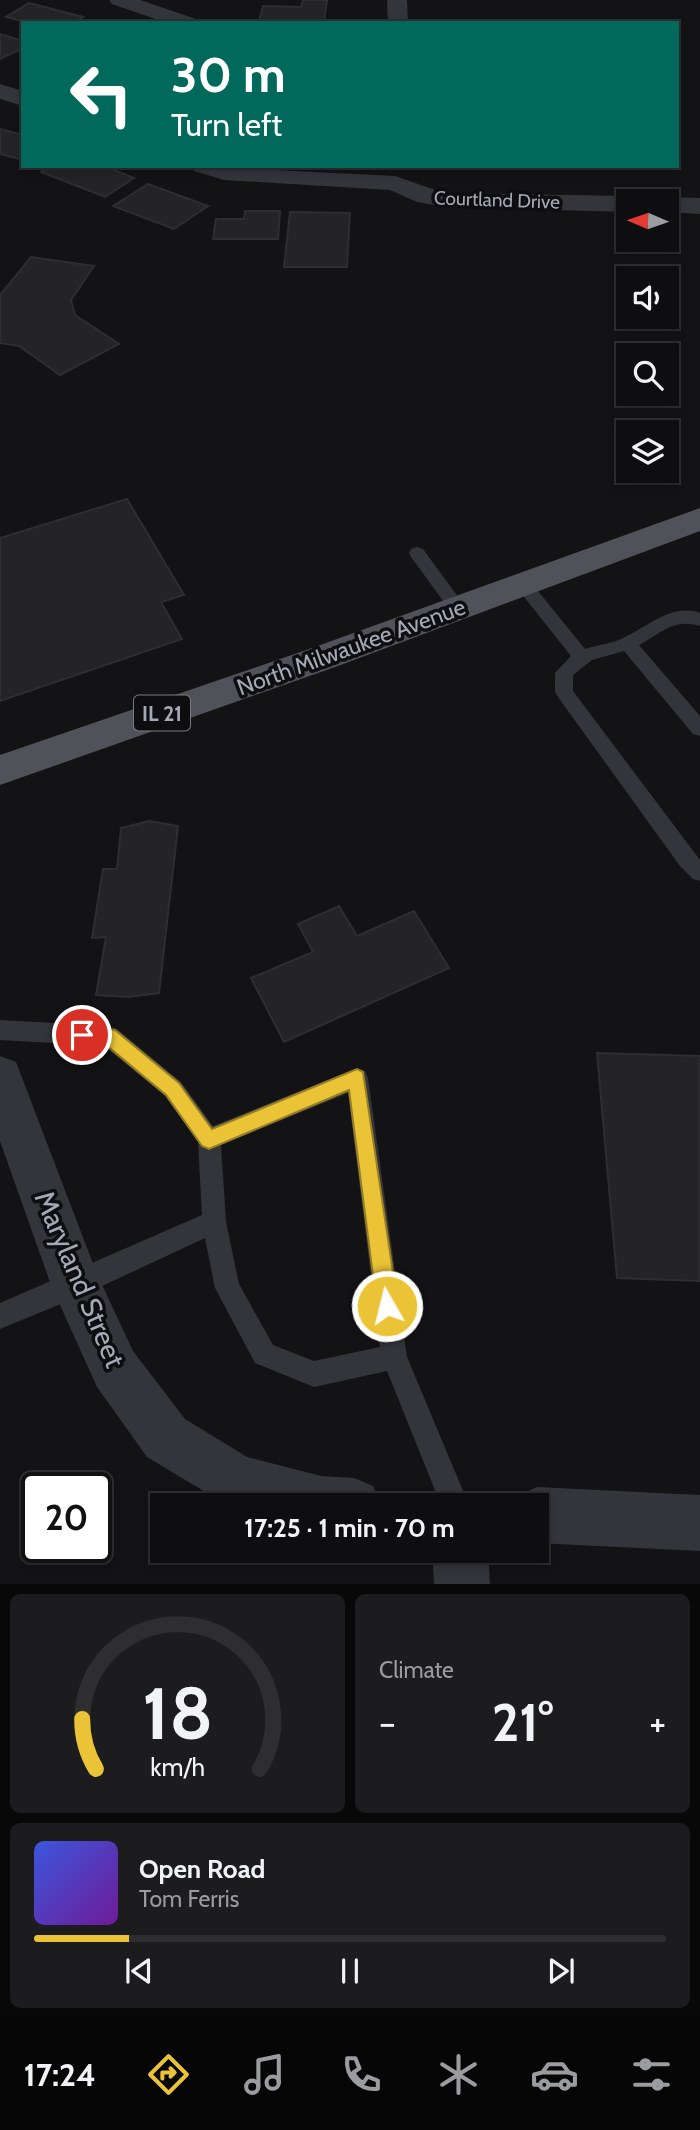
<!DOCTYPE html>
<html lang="en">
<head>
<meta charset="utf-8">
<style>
  :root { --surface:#0e0e10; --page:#1c1c1e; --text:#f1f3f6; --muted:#9b9c9f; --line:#2e2e30; --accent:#eac436 }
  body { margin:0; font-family:Cabin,sans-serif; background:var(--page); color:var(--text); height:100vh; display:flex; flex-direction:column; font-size:26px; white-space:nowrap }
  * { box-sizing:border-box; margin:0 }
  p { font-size:23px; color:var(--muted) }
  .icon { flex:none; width:38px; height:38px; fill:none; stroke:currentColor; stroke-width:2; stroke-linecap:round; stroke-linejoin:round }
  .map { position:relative; height:1584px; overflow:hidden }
  .panel { display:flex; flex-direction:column; gap:10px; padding:10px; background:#080809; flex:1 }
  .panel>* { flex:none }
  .guide { position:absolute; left:21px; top:21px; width:658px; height:147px; border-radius:0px; box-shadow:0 4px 10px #0003,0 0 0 2px var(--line); background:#00695c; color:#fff; overflow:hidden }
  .needle { width:46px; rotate:272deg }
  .fabs { position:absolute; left:616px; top:189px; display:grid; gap:14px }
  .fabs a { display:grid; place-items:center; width:63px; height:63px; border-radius:0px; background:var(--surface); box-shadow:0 4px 10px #0003,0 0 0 2px var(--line); font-size:35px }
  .speed { position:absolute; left:21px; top:1472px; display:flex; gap:14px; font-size:35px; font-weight:700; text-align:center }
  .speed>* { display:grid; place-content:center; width:91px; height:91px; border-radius:50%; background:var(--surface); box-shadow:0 4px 10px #0003,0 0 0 2px var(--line); line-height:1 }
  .speed .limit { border:4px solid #111; border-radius:10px; background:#fff; color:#111 }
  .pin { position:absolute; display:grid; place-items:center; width:60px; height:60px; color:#fff; margin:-30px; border:4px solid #fff; border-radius:50%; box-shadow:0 2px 7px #0007 }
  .me { position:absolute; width:77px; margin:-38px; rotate:352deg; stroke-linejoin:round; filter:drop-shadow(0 0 5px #0008) }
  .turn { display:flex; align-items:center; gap:24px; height:147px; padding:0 35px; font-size:32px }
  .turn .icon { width:91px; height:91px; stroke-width:2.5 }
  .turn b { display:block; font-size:49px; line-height:60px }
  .big { font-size:52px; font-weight:800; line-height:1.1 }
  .panel .card { flex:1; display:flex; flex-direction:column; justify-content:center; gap:10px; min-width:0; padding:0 24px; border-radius:10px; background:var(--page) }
  .panel .dial { align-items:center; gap:0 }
  .dial svg { height:182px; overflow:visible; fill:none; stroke:var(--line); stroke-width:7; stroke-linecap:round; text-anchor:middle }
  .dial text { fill:var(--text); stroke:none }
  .song { display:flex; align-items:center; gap:21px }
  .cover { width:84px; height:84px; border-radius:10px; background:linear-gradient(135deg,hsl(230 70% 55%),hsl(280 70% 35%)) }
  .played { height:7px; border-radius:4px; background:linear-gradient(90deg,var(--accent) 15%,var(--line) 15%) }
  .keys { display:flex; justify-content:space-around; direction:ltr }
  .heat { display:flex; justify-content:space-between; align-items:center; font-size:38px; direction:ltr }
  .panel .tiles { flex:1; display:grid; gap:10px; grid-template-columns:1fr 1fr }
  .card:last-child { grid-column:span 2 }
  .trip { position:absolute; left:150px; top:1493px; width:399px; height:70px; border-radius:0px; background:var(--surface); box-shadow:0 4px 10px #0003,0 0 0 2px var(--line); font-weight:800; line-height:70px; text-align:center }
  .tabs { display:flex; height:112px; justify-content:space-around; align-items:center; background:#060606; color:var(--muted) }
  .tabs .icon { width:49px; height:49px }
  .tabs .active { color:var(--accent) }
  .tabs b { font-size:32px; color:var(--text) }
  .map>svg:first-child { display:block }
  .building { fill:#242326; stroke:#2e2d31; stroke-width:2 }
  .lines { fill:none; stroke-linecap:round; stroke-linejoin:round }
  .service { fill:#34353a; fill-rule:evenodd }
  .minor { fill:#34353a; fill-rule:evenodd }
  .primary { fill:#515159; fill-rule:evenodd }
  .route { fill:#eac436; stroke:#987f23; stroke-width:2 }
  .labels { text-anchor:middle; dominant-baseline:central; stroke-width:7; stroke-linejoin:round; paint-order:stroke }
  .far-street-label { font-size:19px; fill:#a5a8b5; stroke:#0e0e10 }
  .shield { fill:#0e0e10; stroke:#787a84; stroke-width:2 }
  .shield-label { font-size:21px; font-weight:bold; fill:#a5a8b5 }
  .street-label { font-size:23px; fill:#a5a8b5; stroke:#0e0e10 }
  .near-street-label { font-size:28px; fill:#a5a8b5; stroke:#0e0e10 }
</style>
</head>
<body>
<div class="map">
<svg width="700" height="1584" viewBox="0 0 700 1584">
  <rect width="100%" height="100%" fill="#131315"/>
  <g class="building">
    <polygon points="303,0 327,0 324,22 259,21 263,6 301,7"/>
    <polygon points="29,3 83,17 74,23 29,23 6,17"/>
    <polygon points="0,34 23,41 23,48 0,59"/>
    <polygon points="0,129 23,135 23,160 0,154"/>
    <polygon points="51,166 104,166 134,178 105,197 41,172"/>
    <polygon points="148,184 208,206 174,229 113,206"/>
    <polygon points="245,211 280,211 278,239 213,239 216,219 244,219"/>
    <polygon points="290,212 350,213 347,267 284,267"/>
    <polygon points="31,257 94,266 71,300 75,315 119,344 60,375 19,346 0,343 0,295"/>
    <polygon points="127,499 184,595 161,602 182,639 0,701 0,538"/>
    <polygon points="149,821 178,826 159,993 128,997 96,995 106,937 92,938 103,869 117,869 121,828"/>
    <polygon points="339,906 357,936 414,911 449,968 284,1042 251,978 313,952 298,924"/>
    <polygon points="597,1053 700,1056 700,1281 617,1278"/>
  </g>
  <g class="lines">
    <g class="service">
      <polygon points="417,547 423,549 464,605 467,609 464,613 452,613 411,557 409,553 411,549"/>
      <path d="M523 578 529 580 585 649C597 645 611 644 623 638 648 627 671 603 700 613V626C673 618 662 633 639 645L700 716V736L693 734 624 651 592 660 573 675V691L700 860V881L693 879 680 866 558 697 555 692V673L571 656 517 588 515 584 517 580Z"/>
      <path d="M0 1020 109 1026 117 1029 181 1082 213 1126 357 1068 365 1071 368 1078 407 1357 469 1505H441L387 1371 314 1387 255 1363 215 1288 205 1238 85 1294 0 1329V1303L202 1215 198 1142 165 1096 104 1046 0 1040ZM348 1093 380 1347 314 1361 273 1345 239 1284 226 1222 221 1145Z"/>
    </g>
    <g class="minor">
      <polygon points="109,0 140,0 196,19 199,23 167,23 112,4"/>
      <polygon points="387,0 407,0 408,23 388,23"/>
      <polygon points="0,84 23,91 23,106 0,99"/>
      <polygon points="191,166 395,176 444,193 628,196 639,201 628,201 628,212 444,207 417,202 390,190 224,180 194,171"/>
      <polygon points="667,197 700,198 700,214 667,212 667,201 657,201"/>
      <polygon points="0,1056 16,1062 97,1274 133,1351 185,1419 247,1457 321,1476 354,1478 373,1486 381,1505 227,1505 147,1457 97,1387 51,1285 0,1141"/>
      <polygon points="537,1487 700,1495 700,1551 537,1543 537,1505 514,1505 518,1496"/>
      <polygon points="432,1550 488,1550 490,1584 434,1584"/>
    </g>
    <polygon class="primary" points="700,508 700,531 338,666 0,785 0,755 312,648"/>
  </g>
  <polygon class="route" points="82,1026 115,1030 179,1083 212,1129 357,1069 363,1072 398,1306 395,1313 387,1316 380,1313 377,1306 349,1090 209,1149 202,1146 166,1095 105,1044 75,1040 73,1035 75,1029"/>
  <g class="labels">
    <g class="far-street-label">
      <text transform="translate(497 200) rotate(2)">Courtland Drive</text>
    </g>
    <rect class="shield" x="134" y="695.5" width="56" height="35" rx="5"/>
    <g class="shield-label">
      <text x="162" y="713">IL 21</text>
    </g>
    <g class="street-label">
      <text transform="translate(351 647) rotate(-20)">North Milwaukee Avenue</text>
    </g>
    <g class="near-street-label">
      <text transform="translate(80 1279) rotate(67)">Maryland Street</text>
    </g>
  </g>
</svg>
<div class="fabs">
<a><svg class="needle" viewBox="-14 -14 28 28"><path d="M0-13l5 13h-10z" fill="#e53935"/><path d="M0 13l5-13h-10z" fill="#9b9c9f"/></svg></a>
<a><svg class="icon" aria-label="sound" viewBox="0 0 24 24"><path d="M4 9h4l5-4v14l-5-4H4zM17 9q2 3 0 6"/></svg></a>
<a><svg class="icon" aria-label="search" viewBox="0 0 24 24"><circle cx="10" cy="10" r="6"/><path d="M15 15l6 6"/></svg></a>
<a><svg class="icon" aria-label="layers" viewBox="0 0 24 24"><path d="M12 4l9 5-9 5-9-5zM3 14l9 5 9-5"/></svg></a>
</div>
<div class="speed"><div class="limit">20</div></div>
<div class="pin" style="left:82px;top:1035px;background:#d93025"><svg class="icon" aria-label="arrive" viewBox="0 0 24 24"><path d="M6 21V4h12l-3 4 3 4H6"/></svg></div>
<svg class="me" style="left:387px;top:1306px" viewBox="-20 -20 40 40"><circle r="17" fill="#eac436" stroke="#fff" stroke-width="3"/><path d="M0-11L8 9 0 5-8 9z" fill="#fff"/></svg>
<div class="trip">17:25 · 1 min · 70 m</div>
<div class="guide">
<div class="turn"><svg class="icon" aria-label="left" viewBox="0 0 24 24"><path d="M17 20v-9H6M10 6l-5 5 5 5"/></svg><div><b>30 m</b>Turn left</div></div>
</div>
</div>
<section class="panel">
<div class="tiles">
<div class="card dial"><svg viewBox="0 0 100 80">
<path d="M14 69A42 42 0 1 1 86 69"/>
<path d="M14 69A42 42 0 0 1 8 47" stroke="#eac436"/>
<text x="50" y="56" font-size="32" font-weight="700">18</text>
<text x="50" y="72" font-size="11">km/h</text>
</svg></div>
<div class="card"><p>Climate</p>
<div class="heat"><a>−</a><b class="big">21°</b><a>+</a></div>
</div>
<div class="card">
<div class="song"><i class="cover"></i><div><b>Open Road</b><p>Tom Ferris</p></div></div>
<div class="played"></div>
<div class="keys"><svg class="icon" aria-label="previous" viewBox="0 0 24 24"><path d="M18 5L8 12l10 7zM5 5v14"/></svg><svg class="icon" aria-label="pause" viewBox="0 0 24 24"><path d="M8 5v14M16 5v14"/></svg><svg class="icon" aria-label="next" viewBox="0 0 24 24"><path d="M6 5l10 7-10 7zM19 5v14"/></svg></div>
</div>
</div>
</section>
<nav class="tabs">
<b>17:24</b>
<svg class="icon active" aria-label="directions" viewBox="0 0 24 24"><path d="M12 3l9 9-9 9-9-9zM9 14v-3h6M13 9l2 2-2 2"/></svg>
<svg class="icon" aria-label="music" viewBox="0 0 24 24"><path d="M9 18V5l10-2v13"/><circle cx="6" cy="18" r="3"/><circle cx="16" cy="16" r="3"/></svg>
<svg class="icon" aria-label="phone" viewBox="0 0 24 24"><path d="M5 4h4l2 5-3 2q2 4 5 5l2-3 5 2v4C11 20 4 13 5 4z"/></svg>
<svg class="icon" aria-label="climate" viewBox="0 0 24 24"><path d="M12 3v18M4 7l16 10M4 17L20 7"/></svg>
<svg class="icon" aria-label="car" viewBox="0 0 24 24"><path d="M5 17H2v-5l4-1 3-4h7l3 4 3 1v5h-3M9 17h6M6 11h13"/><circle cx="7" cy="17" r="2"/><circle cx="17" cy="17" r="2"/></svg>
<svg class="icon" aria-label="filters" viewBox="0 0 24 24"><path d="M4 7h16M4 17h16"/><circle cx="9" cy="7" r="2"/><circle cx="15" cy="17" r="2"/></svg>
</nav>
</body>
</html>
